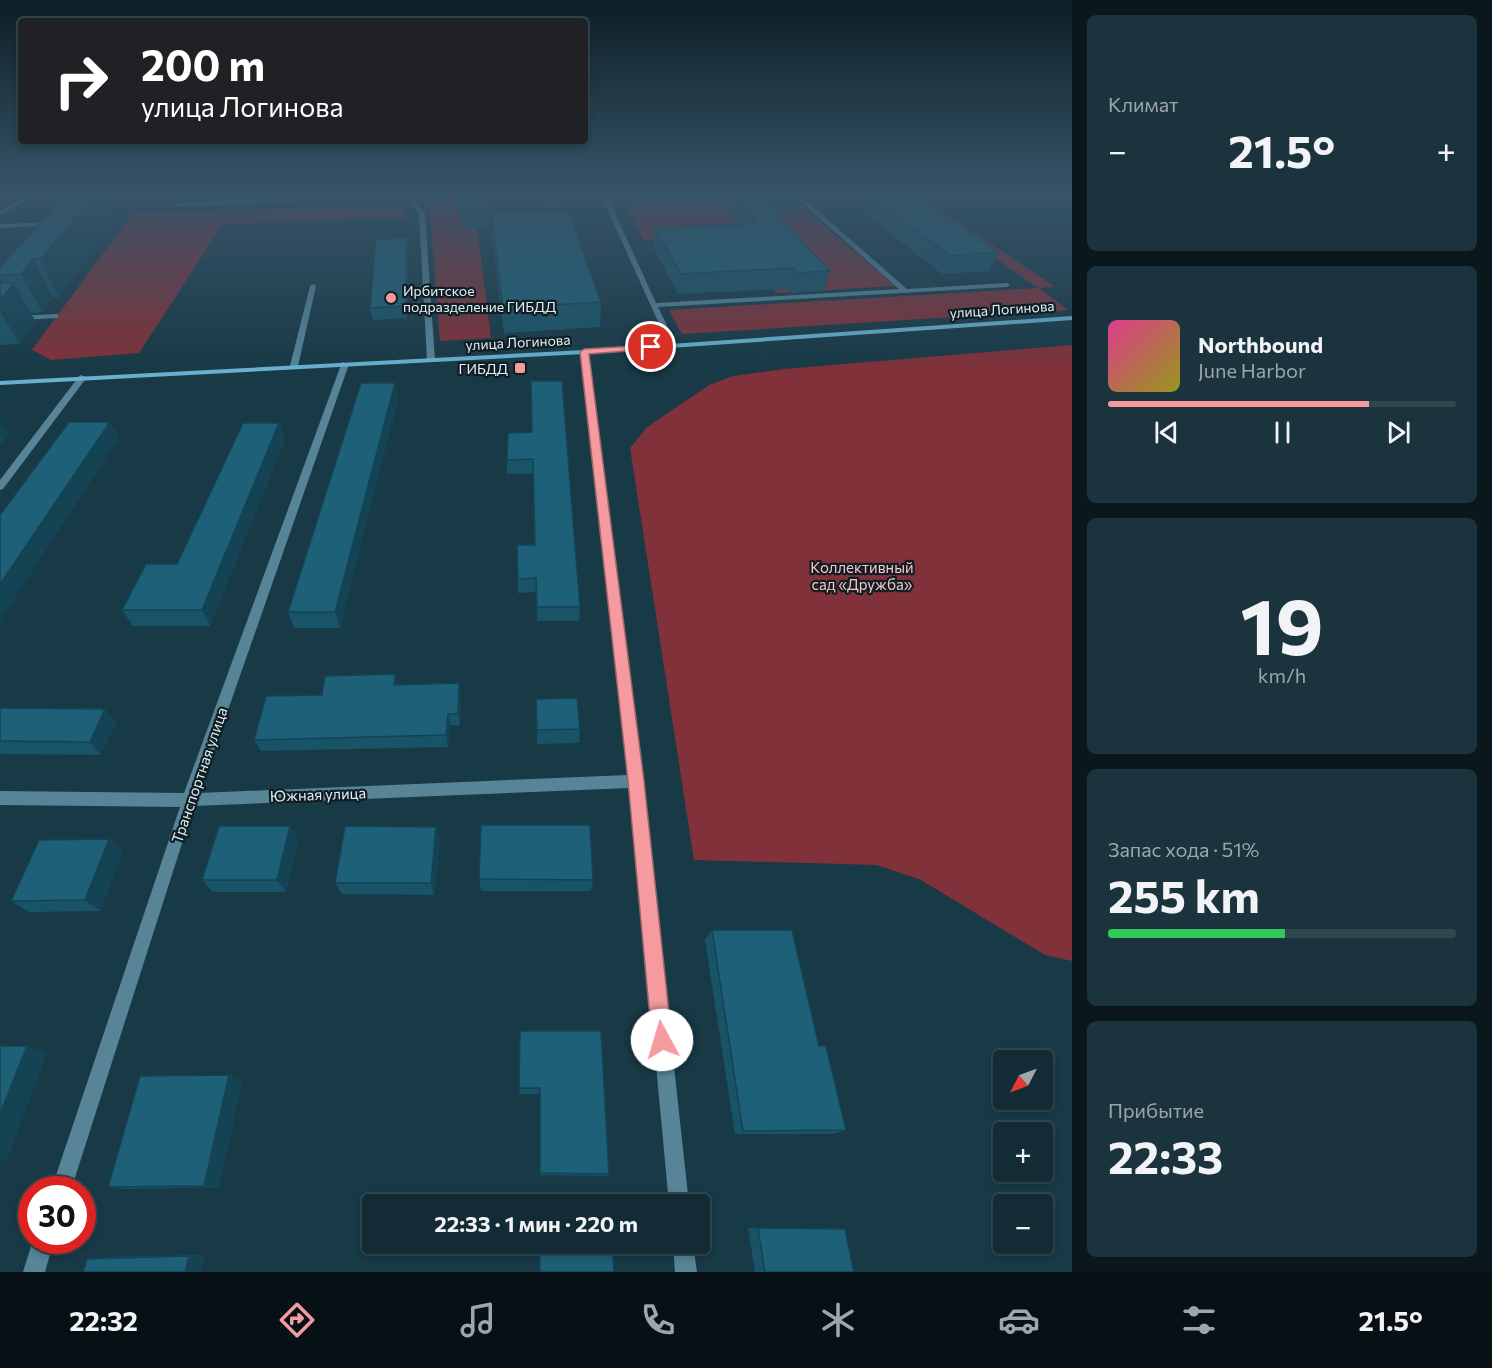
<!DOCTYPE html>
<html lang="ru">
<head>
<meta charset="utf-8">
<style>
  :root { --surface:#122b34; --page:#1b333c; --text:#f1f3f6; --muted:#9ca7ac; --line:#31474f; --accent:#f59b9f }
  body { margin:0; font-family:Commissioner,sans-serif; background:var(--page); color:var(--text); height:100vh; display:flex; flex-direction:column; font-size:22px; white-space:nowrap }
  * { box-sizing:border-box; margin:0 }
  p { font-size:20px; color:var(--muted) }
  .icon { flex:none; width:33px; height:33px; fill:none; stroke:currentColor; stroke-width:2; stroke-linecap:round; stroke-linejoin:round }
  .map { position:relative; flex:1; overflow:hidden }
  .side { display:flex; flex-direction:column; gap:15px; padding:15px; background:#0a181d; width:420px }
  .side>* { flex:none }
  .banner { position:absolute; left:18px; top:18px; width:570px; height:126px; border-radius:6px; box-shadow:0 3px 9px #0003,0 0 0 2px var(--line); background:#202124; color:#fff; overflow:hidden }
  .needle { width:39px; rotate:228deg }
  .controls { position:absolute; left:993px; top:1050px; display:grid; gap:12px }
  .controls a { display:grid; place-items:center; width:60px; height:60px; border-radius:6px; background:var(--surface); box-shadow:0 3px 9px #0003,0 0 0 2px var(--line); font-size:30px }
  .speed { position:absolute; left:18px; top:1176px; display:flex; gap:12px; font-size:30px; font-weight:700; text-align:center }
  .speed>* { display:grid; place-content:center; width:78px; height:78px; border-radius:50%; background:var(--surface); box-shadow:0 3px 9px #0003,0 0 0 2px var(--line); line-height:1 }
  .speed .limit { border:9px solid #d22; background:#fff; color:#111 }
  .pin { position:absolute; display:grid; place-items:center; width:51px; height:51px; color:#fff; margin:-26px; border:3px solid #fff; border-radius:50%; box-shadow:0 2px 6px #0007 }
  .me { position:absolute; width:66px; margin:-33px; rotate:354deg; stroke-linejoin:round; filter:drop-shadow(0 0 4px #0008) }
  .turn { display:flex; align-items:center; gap:21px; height:126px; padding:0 24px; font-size:27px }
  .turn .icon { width:78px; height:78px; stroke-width:2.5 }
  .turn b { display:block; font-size:42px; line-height:51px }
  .big { font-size:45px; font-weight:700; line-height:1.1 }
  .side .card { flex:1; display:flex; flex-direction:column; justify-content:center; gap:9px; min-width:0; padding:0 21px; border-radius:9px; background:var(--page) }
  .side .dial { align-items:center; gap:0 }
  .dial b { font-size:78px; line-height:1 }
  .song { display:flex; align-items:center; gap:18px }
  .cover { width:72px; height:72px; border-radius:9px; background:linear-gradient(135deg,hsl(330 70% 55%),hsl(60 70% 35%)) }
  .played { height:6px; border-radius:3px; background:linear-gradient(90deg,var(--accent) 75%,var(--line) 75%) }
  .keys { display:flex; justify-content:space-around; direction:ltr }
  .heat { display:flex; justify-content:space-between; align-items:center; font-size:33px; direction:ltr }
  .charge { height:9px; border-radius:4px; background:linear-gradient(90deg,#34c759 51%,var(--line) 0) }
  .trip { position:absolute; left:362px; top:1194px; width:348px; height:60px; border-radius:6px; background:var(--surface); box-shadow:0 3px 9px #0003,0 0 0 2px var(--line); font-weight:700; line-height:60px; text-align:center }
  .tab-bar { display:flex; height:96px; justify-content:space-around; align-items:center; background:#071115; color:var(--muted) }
  .tab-bar .icon { width:42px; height:42px }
  .tab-bar .current { color:var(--accent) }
  .tab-bar b { font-size:27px; color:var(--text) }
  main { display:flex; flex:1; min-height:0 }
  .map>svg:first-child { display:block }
  .green { fill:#803139 }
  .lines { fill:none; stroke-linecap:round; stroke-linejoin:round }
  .lane { fill:#578497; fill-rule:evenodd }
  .street { fill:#578497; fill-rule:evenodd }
  .secondary { fill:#67b0cf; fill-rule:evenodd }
  .wall { fill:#195367 }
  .shaded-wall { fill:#144354 }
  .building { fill:#1d6078; stroke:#144354; stroke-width:1.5 }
  .route { fill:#f59b9f; stroke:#9f6567; stroke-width:1.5 }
  .poi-dot { fill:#f59b9f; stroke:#101e24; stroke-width:2 }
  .labels { text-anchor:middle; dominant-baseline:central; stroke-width:4.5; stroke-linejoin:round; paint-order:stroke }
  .far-poi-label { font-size:14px; fill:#dff1fa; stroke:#101e24; text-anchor:start }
  .far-street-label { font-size:14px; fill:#dff1fa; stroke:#101e24 }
  .park-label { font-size:15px; fill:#fbc5c6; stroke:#101e24 }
  .street-label { font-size:15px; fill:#dff1fa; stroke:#101e24 }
</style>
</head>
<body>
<main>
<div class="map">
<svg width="1072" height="1272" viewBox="0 0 1072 1272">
  <rect width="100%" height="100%" fill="#183946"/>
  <g class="green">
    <polygon points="414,191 587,191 594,206 540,207 530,200 474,204 491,338 440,341 430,211 414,194"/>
    <polygon points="696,191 784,191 895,286 776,293 725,236 643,240 622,196 698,194"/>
    <polygon points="868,191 912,191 1055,287 1039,288 1068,310 682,334 669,310 1038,288 919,205"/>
    <polygon points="379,205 394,206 404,211 407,218 223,224 139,353 51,360 32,350 133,213"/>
    <polygon points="1072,345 1072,961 1045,955 921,880 877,865 694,860 630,448 646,428 709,385 733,376 784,369"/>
  </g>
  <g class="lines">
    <g class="lane">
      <polygon points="36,191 43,191 0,215 0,211"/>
      <polygon points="404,191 410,191 412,198 425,214 435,360 431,362 427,360 419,214 406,196 178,207 175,205 178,203"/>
      <polygon points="599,191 605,191 656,303 899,289 791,193 791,191 795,191 907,289 1007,283 1010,285 1007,287 658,307 677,346 673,348 669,346"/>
      <polygon points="58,222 56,225 0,228 0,224"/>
      <polygon points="313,284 316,286 298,366 294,368 290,366 310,286"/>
      <polygon points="55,314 58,314 58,318 0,321 0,317"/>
    </g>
    <g class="street">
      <polygon points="581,350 588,352 643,781 689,1204 669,1204 630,788 194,806 71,1190 51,1190 180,807 0,805 0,791 184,793 342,362 349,364 199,793 628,775"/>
      <polygon points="80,375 87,377 3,489 0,490 0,480"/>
      <polygon points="33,1240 54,1240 45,1272 23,1272"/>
      <polygon points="673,1244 693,1244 697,1272 675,1272"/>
    </g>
    <polygon class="secondary" points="1072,316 1072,320 584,354 0,385 0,381 584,350"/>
  </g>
  <g class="wall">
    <polygon points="70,191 105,191 117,219 59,297 53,297 42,312 31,313 35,321 20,344 0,345 0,267"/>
    <polygon points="457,191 486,191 489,208 490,228 462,229"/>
    <polygon points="736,191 790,191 798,199 795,212 776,213 830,271 824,291 792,293 788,289 678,294 653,247 655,228 737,225 730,215 734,197 738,193"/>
    <polygon points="868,194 998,252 989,271 942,274 862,211"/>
    <polygon points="491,212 601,302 600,327 504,333 492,235"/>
    <polygon points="407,238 408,249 407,318 373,320 370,308"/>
    <polygon points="395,383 398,399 340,628 294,628 288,612"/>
    <polygon points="279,423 285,439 210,626 133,626 122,610 177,564"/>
    <polygon points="532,432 580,607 579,621 537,621 536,592 518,593 517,545 534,545 533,474 507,474 507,460"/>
    <polygon points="398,685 461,695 460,726 450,725 448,747 261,751 254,740 322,695"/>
    <polygon points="536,699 580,729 579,743 537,744"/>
    <polygon points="0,708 105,709 116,723 101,755 0,754"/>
    <polygon points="436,827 440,840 434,895 342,894 335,883"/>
    <polygon points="109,839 123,851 100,911 29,912 11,901"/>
    <polygon points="298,839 286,892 213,892 202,880"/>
    <polygon points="479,879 593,880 591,891 481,891"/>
    <polygon points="712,930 819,1046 846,1130 833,1134 735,1134 705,940"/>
    <polygon points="601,1031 609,1174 606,1176 540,1175 540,1094 520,1094 519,1088"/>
    <polygon points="229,1075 242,1081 219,1187 126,1189 108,1187"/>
    <polygon points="748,1228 831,1228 854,1272 755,1272"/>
    <polygon points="204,1255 201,1272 87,1259 108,1257"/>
  </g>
  <g class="shaded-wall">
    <polygon points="98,191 105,191 117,219 59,297 40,259"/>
    <polygon points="407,238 408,249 407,318 406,306"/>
    <polygon points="33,259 53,297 42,312 21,274"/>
    <polygon points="14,283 35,321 20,344 0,311 0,300"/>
    <polygon points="395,383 398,399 340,628 335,612"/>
    <polygon points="0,420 9,434 0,446"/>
    <polygon points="110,422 119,438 0,621 0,584"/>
    <polygon points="279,423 285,439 210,626 202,610"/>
    <polygon points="395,674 398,686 394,685"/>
    <polygon points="459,683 461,695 460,726 458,714"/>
    <polygon points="105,709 116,723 101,755 90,742"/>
    <polygon points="448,714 450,725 448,747 446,735"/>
    <polygon points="290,826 298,839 286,892 277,880"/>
    <polygon points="436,827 440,840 434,895 431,883"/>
    <polygon points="109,839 123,851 100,911 85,900"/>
    <polygon points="27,1046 47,1053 7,1160 0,1159 0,1114"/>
    <polygon points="229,1075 242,1081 219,1187 204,1186"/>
    <polygon points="204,1255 201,1272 185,1272 189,1256"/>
  </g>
  <g class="building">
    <polygon points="70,191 98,191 40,259 33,259 21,274 0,275 0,267"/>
    <polygon points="458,191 486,191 489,208 460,210"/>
    <polygon points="741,191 755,191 830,271 797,273 794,268 681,274 655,228 756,224 734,197"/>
    <polygon points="755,191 790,191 798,199 764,200"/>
    <polygon points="909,191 998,252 950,256 868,194"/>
    <polygon points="568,210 601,302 503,308 491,212"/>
    <polygon points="407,238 406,306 370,308 376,239"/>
    <polygon points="0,283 14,283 0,300"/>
    <polygon points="531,381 562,381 580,607 537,607 536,578 518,579 517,545 535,545 533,459 507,460 508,433 532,432"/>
    <polygon points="361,383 395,383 335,612 288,612"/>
    <polygon points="69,422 110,422 0,584 0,515"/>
    <polygon points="243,423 279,423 202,610 122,610 146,564 177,564"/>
    <polygon points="395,674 394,685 459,683 458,714 448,714 446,735 254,740 266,696 322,695 325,676"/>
    <polygon points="577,698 580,729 537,730 536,699"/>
    <polygon points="0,708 105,709 90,742 0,741"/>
    <polygon points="481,825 590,825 593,880 479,879"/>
    <polygon points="219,826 290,826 277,880 202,880"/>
    <polygon points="345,826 436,827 431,883 335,883"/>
    <polygon points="109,839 85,900 11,901 39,840"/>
    <polygon points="712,930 792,930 819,1046 826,1046 846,1130 743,1131"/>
    <polygon points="520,1031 601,1031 609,1174 540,1173 540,1088 519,1088"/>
    <polygon points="0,1046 27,1046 0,1114"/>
    <polygon points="229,1075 204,1186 108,1187 140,1076"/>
    <polygon points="758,1228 845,1229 854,1272 765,1272"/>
    <polygon points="540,1244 612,1244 614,1272 540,1272"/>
    <polygon points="189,1256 185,1272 83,1272 87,1259"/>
  </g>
  <linearGradient id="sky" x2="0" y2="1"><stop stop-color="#0d1f26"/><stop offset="0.52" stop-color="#375468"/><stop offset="1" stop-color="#375468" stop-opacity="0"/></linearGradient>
  <rect width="1072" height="369" fill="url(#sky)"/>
  <polygon class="route" points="651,345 655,347 654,349 589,354 644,781 672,1040 669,1047 662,1050 655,1047 652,1040 628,781 580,352 584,349"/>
  <g class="poi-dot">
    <circle cx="391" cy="298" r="6"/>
    <rect x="514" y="362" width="12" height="12" rx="3"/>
  </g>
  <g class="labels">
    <g class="far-poi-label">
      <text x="403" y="290">Ирбитское<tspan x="403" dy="16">подразделение ГИБДД</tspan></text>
      <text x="508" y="368" text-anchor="end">ГИБДД</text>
    </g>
    <g class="far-street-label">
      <text transform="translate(1002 309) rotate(-4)">улица Логинова</text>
      <text transform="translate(518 342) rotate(-3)">улица Логинова</text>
    </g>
    <g class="park-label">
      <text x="862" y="567">Коллективный<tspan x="862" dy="17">сад «Дружба»</tspan></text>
    </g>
    <g class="street-label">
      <text transform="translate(199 775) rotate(-71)">Транспортная улица</text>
      <text transform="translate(318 794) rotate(-2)">Южная улица</text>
    </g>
  </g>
</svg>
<div class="controls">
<a><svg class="needle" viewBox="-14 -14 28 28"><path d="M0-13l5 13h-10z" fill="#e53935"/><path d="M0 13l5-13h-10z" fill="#9ca7ac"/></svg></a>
<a>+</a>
<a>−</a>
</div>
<div class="speed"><div class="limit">30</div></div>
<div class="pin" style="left:651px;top:347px;background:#d93025"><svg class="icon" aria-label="arrive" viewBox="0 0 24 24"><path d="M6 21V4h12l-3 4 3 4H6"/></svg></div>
<svg class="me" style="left:662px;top:1040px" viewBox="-20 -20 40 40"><circle r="19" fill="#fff"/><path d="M0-13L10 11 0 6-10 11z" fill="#f59b9f"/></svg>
<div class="trip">22:33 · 1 мин · 220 m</div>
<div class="banner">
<div class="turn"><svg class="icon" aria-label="right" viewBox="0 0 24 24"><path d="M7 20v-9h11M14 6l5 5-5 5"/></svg><div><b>200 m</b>улица Логинова</div></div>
</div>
</div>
<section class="side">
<div class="card"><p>Климат</p>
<div class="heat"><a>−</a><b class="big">21.5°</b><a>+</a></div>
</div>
<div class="card">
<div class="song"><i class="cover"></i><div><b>Northbound</b><p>June Harbor</p></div></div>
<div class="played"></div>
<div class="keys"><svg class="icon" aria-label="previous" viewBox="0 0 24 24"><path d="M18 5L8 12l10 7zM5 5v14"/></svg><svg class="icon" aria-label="pause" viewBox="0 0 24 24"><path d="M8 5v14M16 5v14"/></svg><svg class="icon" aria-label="next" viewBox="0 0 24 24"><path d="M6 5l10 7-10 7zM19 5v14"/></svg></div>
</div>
<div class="card dial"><b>19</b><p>km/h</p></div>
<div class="card"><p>Запас хода · 51%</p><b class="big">255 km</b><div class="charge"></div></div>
<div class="card"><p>Прибытие</p><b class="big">22:33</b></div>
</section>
</main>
<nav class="tab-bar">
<b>22:32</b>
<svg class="icon current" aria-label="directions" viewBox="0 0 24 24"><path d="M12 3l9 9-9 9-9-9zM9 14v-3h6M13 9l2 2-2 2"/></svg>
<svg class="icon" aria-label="music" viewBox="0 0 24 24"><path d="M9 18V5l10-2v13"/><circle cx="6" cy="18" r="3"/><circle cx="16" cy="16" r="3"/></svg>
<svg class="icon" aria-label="phone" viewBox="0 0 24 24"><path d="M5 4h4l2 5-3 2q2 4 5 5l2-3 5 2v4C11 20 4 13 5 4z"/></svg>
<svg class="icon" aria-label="climate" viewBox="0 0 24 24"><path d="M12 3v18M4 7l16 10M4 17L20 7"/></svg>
<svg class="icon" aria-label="car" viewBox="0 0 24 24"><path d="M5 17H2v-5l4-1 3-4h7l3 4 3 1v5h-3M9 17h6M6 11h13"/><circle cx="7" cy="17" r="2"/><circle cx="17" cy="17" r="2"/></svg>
<svg class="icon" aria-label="filters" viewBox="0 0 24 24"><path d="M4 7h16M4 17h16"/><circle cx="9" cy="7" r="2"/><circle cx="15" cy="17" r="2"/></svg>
<b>21.5°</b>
</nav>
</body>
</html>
